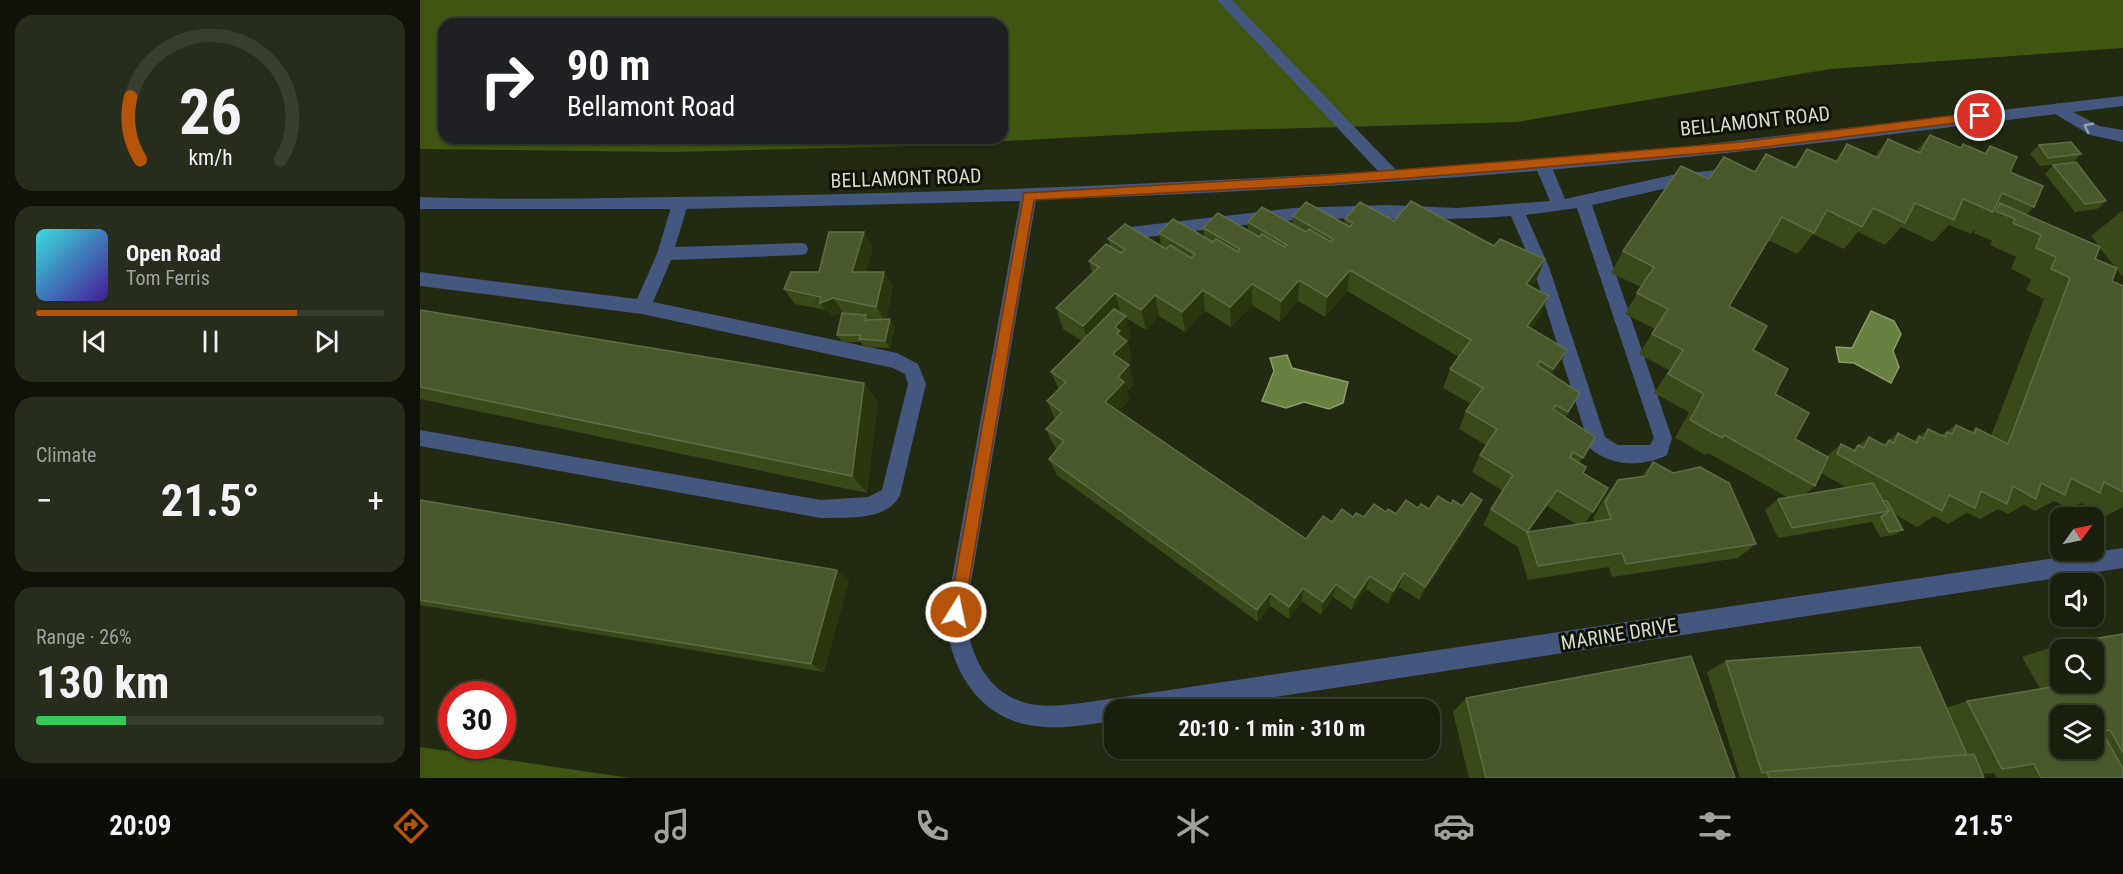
<!DOCTYPE html>
<html lang="en">
<head>
<meta charset="utf-8">
<style>
  :root { --surface:#1a200e; --page:#272d1c; --text:#f1f3f6; --muted:#9fa39e; --line:#383e2e; --accent:#b45309 }
  body { margin:0; font-family:"Roboto Condensed",sans-serif; background:var(--page); color:var(--text); height:100vh; display:flex; flex-direction:column; font-size:22px; white-space:nowrap }
  * { box-sizing:border-box; margin:0 }
  p { font-size:20px; color:var(--muted) }
  .icon { flex:none; width:33px; height:33px; fill:none; stroke:currentColor; stroke-width:2; stroke-linecap:round; stroke-linejoin:round }
  .map { position:relative; flex:1; overflow:hidden }
  .details { display:flex; flex-direction:column; gap:15px; padding:15px; background:#0e1208; width:420px }
  .details>* { flex:none }
  .guide { position:absolute; left:18px; top:18px; width:570px; height:126px; border-radius:18px; box-shadow:0 2px 4px #0004,0 0 0 2px var(--line); background:#202124; color:#fff; overflow:hidden }
  .needle { width:39px; rotate:57deg }
  .fabs { position:absolute; left:1630px; top:507px; display:grid; gap:12px }
  .fabs a { display:grid; place-items:center; width:54px; height:54px; border-radius:12px; background:var(--surface); box-shadow:0 2px 4px #0004,0 0 0 2px var(--line); font-size:30px }
  .speed { position:absolute; left:18px; top:681px; display:flex; gap:12px; font-size:30px; font-weight:700; text-align:center }
  .speed>* { display:grid; place-content:center; width:78px; height:78px; border-radius:50%; background:var(--surface); box-shadow:0 2px 4px #0004,0 0 0 2px var(--line); line-height:1 }
  .speed .limit { border:9px solid #d22; background:#fff; color:#111 }
  .pin { position:absolute; display:grid; place-items:center; width:51px; height:51px; color:#fff; margin:-26px; border:3px solid #fff; border-radius:50%; box-shadow:0 2px 6px #0007 }
  .me { position:absolute; width:66px; margin:-33px; rotate:10deg; stroke-linejoin:round; filter:drop-shadow(0 0 4px #0008) }
  .turn { display:flex; align-items:center; gap:21px; height:126px; padding:0 30px; font-size:27px }
  .turn .icon { width:78px; height:78px; stroke-width:2.5 }
  .turn b { display:block; font-size:42px; line-height:51px }
  .big { font-size:45px; font-weight:700; line-height:1.1 }
  .details .widget { flex:1; display:flex; flex-direction:column; justify-content:center; gap:9px; min-width:0; padding:0 21px; border-radius:18px; background:var(--page) }
  .details .dial { align-items:center; gap:0 }
  .dial svg { height:156px; overflow:visible; fill:none; stroke:var(--line); stroke-width:7; stroke-linecap:round; text-anchor:middle }
  .dial text { fill:var(--text); stroke:none }
  .song { display:flex; align-items:center; gap:18px }
  .cover { width:72px; height:72px; border-radius:9px; background:linear-gradient(135deg,hsl(180 70% 55%),hsl(260 70% 35%)) }
  .played { height:6px; border-radius:3px; background:linear-gradient(90deg,var(--accent) 75%,var(--line) 75%) }
  .keys { display:flex; justify-content:space-around; direction:ltr }
  .heat { display:flex; justify-content:space-between; align-items:center; font-size:33px; direction:ltr }
  .charge { height:9px; border-radius:4px; background:linear-gradient(90deg,#34c759 26%,var(--line) 0) }
  .trip { position:absolute; left:684px; top:699px; width:336px; height:60px; border-radius:18px; background:var(--surface); box-shadow:0 2px 4px #0004,0 0 0 2px var(--line); font-weight:700; line-height:60px; text-align:center }
  .tabs { display:flex; height:96px; justify-content:space-around; align-items:center; background:#0a0d06; color:var(--muted) }
  .tabs .icon { width:42px; height:42px }
  .tabs .current { color:var(--accent) }
  .tabs b { font-size:27px; color:var(--text) }
  main { display:flex; flex:1; min-height:0 }
  .map>svg:first-child { display:block }
  .forest { fill:#3f5510; fill-rule:evenodd }
  .water { fill:#698140; stroke:#899c6a; stroke-width:1.5 }
  .lines { fill:none; stroke-linecap:round; stroke-linejoin:round }
  .lane { fill:#44587f; fill-rule:evenodd }
  .street { fill:#44587f; fill-rule:evenodd }
  .wall { fill:#394918; fill-rule:evenodd }
  .shaded-wall { fill:#29360e }
  .building { fill:#49592c; stroke:#5f6d45; stroke-width:1.5; fill-rule:evenodd }
  .oneway { stroke:#93a0a9 }
  .route { fill:#b45309; stroke:#753606; stroke-width:1.5 }
  .labels { text-anchor:middle; dominant-baseline:central; stroke-width:6; stroke-linejoin:round; paint-order:stroke }
  .street-label { font-size:20px; fill:#d4dbcb; stroke:#0e1207 }
</style>
</head>
<body>
<main>
<section class="details">
<div class="widget dial"><svg viewBox="0 0 100 80">
<path d="M14 69A42 42 0 1 1 86 69"/>
<path d="M14 69A42 42 0 0 1 9 37" stroke="#b45309"/>
<text x="50" y="56" font-size="32" font-weight="700">26</text>
<text x="50" y="72" font-size="11">km/h</text>
</svg></div>
<div class="widget">
<div class="song"><i class="cover"></i><div><b>Open Road</b><p>Tom Ferris</p></div></div>
<div class="played"></div>
<div class="keys"><svg class="icon" aria-label="previous" viewBox="0 0 24 24"><path d="M18 5L8 12l10 7zM5 5v14"/></svg><svg class="icon" aria-label="pause" viewBox="0 0 24 24"><path d="M8 5v14M16 5v14"/></svg><svg class="icon" aria-label="next" viewBox="0 0 24 24"><path d="M6 5l10 7-10 7zM19 5v14"/></svg></div>
</div>
<div class="widget"><p>Climate</p>
<div class="heat"><a>−</a><b class="big">21.5°</b><a>+</a></div>
</div>
<div class="widget"><p>Range · 26%</p><b class="big">130 km</b><div class="charge"></div></div>
</section>
<div class="map">
<svg width="1703" height="778" viewBox="0 0 1703 778">
  <rect width="100%" height="100%" fill="#222b12"/>
  <g class="forest">
    <path d="M0 0H1703V48L1410 69 1097 122 774 131 491 146 251 152 0 149ZM24 24H582V138H24Z"/>
    <polygon points="0,747 210,778 0,778"/>
  </g>
  <g class="water">
    <polygon points="1451,311 1474,321 1481,334 1473,351 1479,367 1471,383 1434,363 1419,362 1416,347 1432,348"/>
    <polygon points="867,355 872,368 928,382 923,403 909,409 884,402 866,408 842,401 854,371 850,358"/>
  </g>
  <g class="lines">
    <g class="lane">
      <polygon points="1637,103 1679,126 1703,130 1703,142 1670,135 1632,112 1630,108"/>
      <path d="M1122 157 1130 163 1145 199 1252 175 1314 168 1322 174 1314 180 1252 187 1172 205 1252 438 1247 455C1223 467 1191 467 1170 448L1113 267 1091 216C1019 222 947 216 875 220 817 224 759 234 701 240L693 234 701 228 873 208 966 205 1037 208 1130 201 1114 163ZM1157 208 1234 438 1230 445H1198L1185 437 1129 267 1106 215Z"/>
      <path d="M260 198 268 204 255 247 380 243 386 244 388 249 386 254 380 255 251 260 233 302 477 353 498 364 506 384 480 495C467 522 425 517 401 518L0 446V430L401 500 448 497 462 490 488 384 485 374 473 368 222 314 0 286V272L217 299 237 254 252 204Z"/>
    </g>
    <path class="street" d="M797 0H812L976 170 1270 146 1703 96V106C1558 123 1413 143 1267 157 1051 179 834 192 616 200L546 612C548 651 565 692 606 703 624 708 644 705 662 703L1703 548V568L769 710H694V721C668 724 641 730 615 726 557 719 527 665 526 612L600 201 264 209H0V197C111 201 222 197 332 196 541 192 750 184 958 171Z"/>
  </g>
  <g class="wall">
    <path d="M1510 135 1540 148 1543 144 1564 153 1570 146 1614 207 1606 215 1679 246 1671 236 1703 210V277L1696 269 1692 281 1703 286V507L1686 516 1661 503 1650 509 1634 501 1615 511 1604 505 1588 514 1578 509 1560 519 1547 513 1528 524 1514 516 1497 527 1474 514 1483 530 1474 535 1460 537 1452 522 1358 538 1345 510 1358 499 1367 497 1288 453 1286 455 1255 438 1269 412 1234 393 1249 370 1219 354 1235 329 1205 314 1221 287 1191 273 1203 251 1289 179 1374 167 1387 149 1415 161 1427 144 1455 156 1468 139 1496 151ZM1529 225 1551 234 1555 229 1554 233 1572 241 1570 245 1596 257 1591 269 1611 279 1606 290 1624 299 1571 436 1556 428 1551 432 1536 425 1521 435 1508 429 1493 441 1478 433 1463 444 1449 437 1432 450 1421 444 1407 456 1375 439 1333 350 1309 306 1348 240 1377 254 1393 234 1424 249 1438 232 1465 245 1481 227 1513 242ZM1679 247 1696 268 1675 259ZM1401 473 1426 487 1384 495 1395 486Z"/>
    <polygon points="1619,145 1661,154 1653,162 1620,166 1610,154"/>
    <polygon points="1633,165 1686,201 1677,209 1655,212 1625,174"/>
    <path d="M873 216 924 224 925 219 974 221 1125 259 1116 280 1111 287 1120 317 1111 328 1147 350 1132 375 1160 393 1146 417 1175 437 1159 463 1173 512 1165 523 1174 522 1173 518 1185 497 1198 480 1221 477 1233 462 1336 544 1318 558 1192 577 1189 567 1108 580 1098 547 1063 525 1071 509 1083 491 1052 472 1060 455 1066 445 1039 429 1046 411 1051 404 1023 388 1030 369 1039 357 927 291 905 317 878 301 860 322 832 305 811 327 785 311 765 332 739 316 726 330 706 318 711 336 707 341 712 360 708 364 709 365 714 384 707 391 709 400 699 411 886 539 912 522 933 517H944L966 512 976 514 998 508 1009 509 1031 504 1055 516 999 600 979 587 968 604 946 589 932 610 913 597 901 615 882 601 869 619 850 606 838 622 637 475 629 459 638 449 634 446 626 429 635 419 627 401 639 390 631 372 662 341 643 329 636 308 672 273 669 261 690 246 688 239 741 246 739 233 784 237 783 228 828 231V222L872 225ZM1127 506 1156 524 1108 532Z"/>
    <polygon points="453,247 446,272 464,272 473,287 466,319 475,327 470,348 444,347 441,342 422,342 417,335 429,314 423,312 411,317 406,310 375,304 364,289"/>
    <polygon points="0,310 444,383 458,402 447,493 0,399"/>
    <polygon points="0,500 429,580 404,672 0,605"/>
    <path d="M1703 634V778H1577L1574 773 1563 774 1564 778H1320L1287 672 1306 661 1526 708 1547 701 1620 689 1602 657 1641 644ZM1641 650H1674V682H1641Z"/>
    <polygon points="1046,698 1315,778 1049,778 1033,712"/>
  </g>
  <g class="shaded-wall">
    <polygon points="444,232 453,247 442,287 432,272"/>
    <polygon points="1125,259 1116,280 1098,305 1106,284"/>
    <polygon points="930,270 927,291 905,317 907,297"/>
    <polygon points="464,272 473,287 465,322 456,307"/>
    <polygon points="879,280 878,301 860,322 861,301"/>
    <polygon points="832,284 832,305 811,327 810,307"/>
    <polygon points="783,290 785,311 765,332 762,312"/>
    <polygon points="695,293 701,314 669,346 663,326"/>
    <polygon points="735,295 739,316 726,330 721,310"/>
    <polygon points="1129,296 1120,317 1099,346 1107,326"/>
    <polygon points="413,298 423,312 411,317 400,303"/>
    <polygon points="706,316 711,336 707,341 712,360 699,374 693,354 695,327"/>
    <polygon points="470,319 475,327 470,348 465,341"/>
    <polygon points="1147,350 1137,369 1124,388 1133,369"/>
    <polygon points="709,365 714,384 707,391 709,400 691,420 685,402 698,377"/>
    <polygon points="444,383 458,402 447,493 432,476"/>
    <polygon points="1062,500 1055,516 999,600 1005,587"/>
    <polygon points="417,570 429,580 404,672 391,664"/>
    <polygon points="984,573 979,587 968,604 973,591"/>
    <polygon points="950,576 946,589 932,610 935,598"/>
    <polygon points="916,584 913,597 901,615 903,602"/>
    <polygon points="883,588 882,601 869,619 869,607"/>
    <polygon points="850,593 850,606 838,622 837,610"/>
  </g>
  <g class="building">
    <polygon points="1510,135 1541,148 1543,144 1566,154 1570,146 1597,157 1590,172 1623,186 1614,207 1582,193 1573,212 1543,199 1534,220 1495,203 1485,223 1453,208 1442,227 1407,210 1394,233 1362,217 1309,306 1347,326 1333,350 1368,369 1355,394 1389,413 1375,439 1408,457 1395,486 1304,435 1302,438 1270,420 1284,394 1248,374 1263,350 1232,334 1248,309 1217,293 1234,267 1203,251 1261,166 1289,179 1304,157 1335,172 1346,154 1376,168 1387,149 1417,162 1427,144 1458,158 1468,139 1500,153"/>
    <polygon points="1651,142 1661,154 1628,158 1619,145"/>
    <polygon points="1656,162 1686,201 1665,204 1633,165"/>
    <polygon points="991,201 1074,246 1080,239 1125,259 1106,284 1129,296 1107,326 1147,350 1133,369 1120,361 1117,365 1160,393 1148,412 1136,405 1133,409 1175,437 1163,458 1153,452 1150,457 1166,467 1163,473 1188,488 1173,512 1137,490 1107,532 1071,509 1093,475 1060,455 1077,429 1046,411 1063,388 1030,369 1051,340 930,270 907,297 879,280 861,301 832,284 810,307 783,290 762,312 735,295 721,310 695,293 663,326 636,308 679,267 669,261 686,244 701,253 705,249 688,239 705,224 746,249 750,245 771,258 775,254 739,233 753,219 793,242 796,239 818,252 820,249 783,228 798,213 839,237 842,234 865,247 867,245 828,222 842,207 886,232 889,229 911,242 913,239 873,216 886,202 930,227 933,223 925,219 940,202 974,221"/>
    <polygon points="1580,203 1680,247 1675,259 1697,268 1692,281 1703,286 1703,492 1684,482 1680,493 1651,478 1645,495 1621,483 1616,499 1593,486 1587,504 1561,491 1555,508 1529,495 1522,511 1417,454 1421,444 1435,451 1438,445 1444,448 1449,437 1466,446 1469,440 1474,443 1478,433 1497,443 1499,436 1504,439 1508,429 1525,437 1527,432 1532,434 1536,425 1555,434 1556,428 1588,444 1650,278 1631,269 1636,257 1616,248 1621,235 1593,223 1595,219 1576,211"/>
    <polygon points="409,232 444,232 432,272 464,272 456,307 413,298 400,303 401,297 364,289 371,272 399,272"/>
    <polygon points="694,309 706,316 695,327 700,331 697,334 707,341 693,354 709,365 698,377 704,382 685,402 886,539 903,516 912,522 922,509 933,517 936,513 944,517 954,504 966,512 968,509 976,514 986,500 998,508 1001,504 1009,509 1018,496 1031,504 1033,500 1042,506 1051,493 1062,500 1005,587 984,573 973,591 950,576 935,598 916,584 903,602 883,588 869,607 850,593 837,610 629,459 644,441 626,429 642,412 627,401 646,382 631,372"/>
    <polygon points="0,310 444,383 432,476 0,387"/>
    <polygon points="422,313 446,315 445,322 446,320 470,319 465,341 439,339 441,335 417,335"/>
    <polygon points="1233,462 1253,473 1280,467 1309,483 1336,544 1206,564 1202,553 1118,566 1107,532 1191,519 1185,502 1198,480 1226,476"/>
    <polygon points="1453,483 1469,511 1372,528 1358,499"/>
    <polygon points="0,500 417,570 391,664 0,600"/>
    <polygon points="1463,501 1467,501 1483,530 1469,532 1461,517 1469,511"/>
    <path d="M1703 634V753L1690 730 1682 731 1703 769V778H1621L1614 764 1582 769 1547 701 1663 682H1674V650H1644L1641 644ZM1641 716H1674V748H1641Z"/>
    <polygon points="1500,647 1547,755 1347,772 1342,773 1306,661"/>
    <polygon points="1271,656 1315,778 1066,778 1046,698"/>
    <polygon points="1554,754 1564,778 1349,778 1347,772"/>
  </g>
  <defs><path id="oneway-chevron" d="M-2-3.5L2.5 0L-2 3.5" fill="none" stroke-width="1.6" stroke-linecap="round" stroke-linejoin="round" transform="scale(1.5)"/></defs>
  <use class="oneway" href="#oneway-chevron" transform="translate(1668 127) rotate(-152)"/>
  <polygon class="route" points="1560,112 1565,116 1560,120 1320,150 1091,170 910,184 614,200 544,612 542,617 536,619 531,617 529,612 604,193 910,175 1091,161 1320,142"/>
  <g class="labels">
    <g class="street-label">
      <text transform="translate(1335 121) rotate(-6)">BELLAMONT ROAD</text>
      <text transform="translate(486 178) rotate(-2)">BELLAMONT ROAD</text>
      <text transform="translate(1199 634) rotate(-9)">MARINE DRIVE</text>
    </g>
  </g>
</svg>
<div class="fabs">
<a><svg class="needle" viewBox="-14 -14 28 28"><path d="M0-13l5 13h-10z" fill="#e53935"/><path d="M0 13l5-13h-10z" fill="#9fa39e"/></svg></a>
<a><svg class="icon" aria-label="sound" viewBox="0 0 24 24"><path d="M4 9h4l5-4v14l-5-4H4zM17 9q2 3 0 6"/></svg></a>
<a><svg class="icon" aria-label="search" viewBox="0 0 24 24"><circle cx="10" cy="10" r="6"/><path d="M15 15l6 6"/></svg></a>
<a><svg class="icon" aria-label="layers" viewBox="0 0 24 24"><path d="M12 4l9 5-9 5-9-5zM3 14l9 5 9-5"/></svg></a>
</div>
<div class="speed"><div class="limit">30</div></div>
<div class="pin" style="left:1560px;top:116px;background:#d93025"><svg class="icon" aria-label="arrive" viewBox="0 0 24 24"><path d="M6 21V4h12l-3 4 3 4H6"/></svg></div>
<svg class="me" style="left:536px;top:612px" viewBox="-20 -20 40 40"><circle r="17" fill="#b45309" stroke="#fff" stroke-width="3"/><path d="M0-11L8 9 0 5-8 9z" fill="#fff"/></svg>
<div class="trip">20:10 · 1 min · 310 m</div>
<div class="guide">
<div class="turn"><svg class="icon" aria-label="right" viewBox="0 0 24 24"><path d="M7 20v-9h11M14 6l5 5-5 5"/></svg><div><b>90 m</b>Bellamont Road</div></div>
</div>
</div>
</main>
<nav class="tabs">
<b>20:09</b>
<svg class="icon current" aria-label="directions" viewBox="0 0 24 24"><path d="M12 3l9 9-9 9-9-9zM9 14v-3h6M13 9l2 2-2 2"/></svg>
<svg class="icon" aria-label="music" viewBox="0 0 24 24"><path d="M9 18V5l10-2v13"/><circle cx="6" cy="18" r="3"/><circle cx="16" cy="16" r="3"/></svg>
<svg class="icon" aria-label="phone" viewBox="0 0 24 24"><path d="M5 4h4l2 5-3 2q2 4 5 5l2-3 5 2v4C11 20 4 13 5 4z"/></svg>
<svg class="icon" aria-label="climate" viewBox="0 0 24 24"><path d="M12 3v18M4 7l16 10M4 17L20 7"/></svg>
<svg class="icon" aria-label="car" viewBox="0 0 24 24"><path d="M5 17H2v-5l4-1 3-4h7l3 4 3 1v5h-3M9 17h6M6 11h13"/><circle cx="7" cy="17" r="2"/><circle cx="17" cy="17" r="2"/></svg>
<svg class="icon" aria-label="filters" viewBox="0 0 24 24"><path d="M4 7h16M4 17h16"/><circle cx="9" cy="7" r="2"/><circle cx="15" cy="17" r="2"/></svg>
<b>21.5°</b>
</nav>
</body>
</html>
